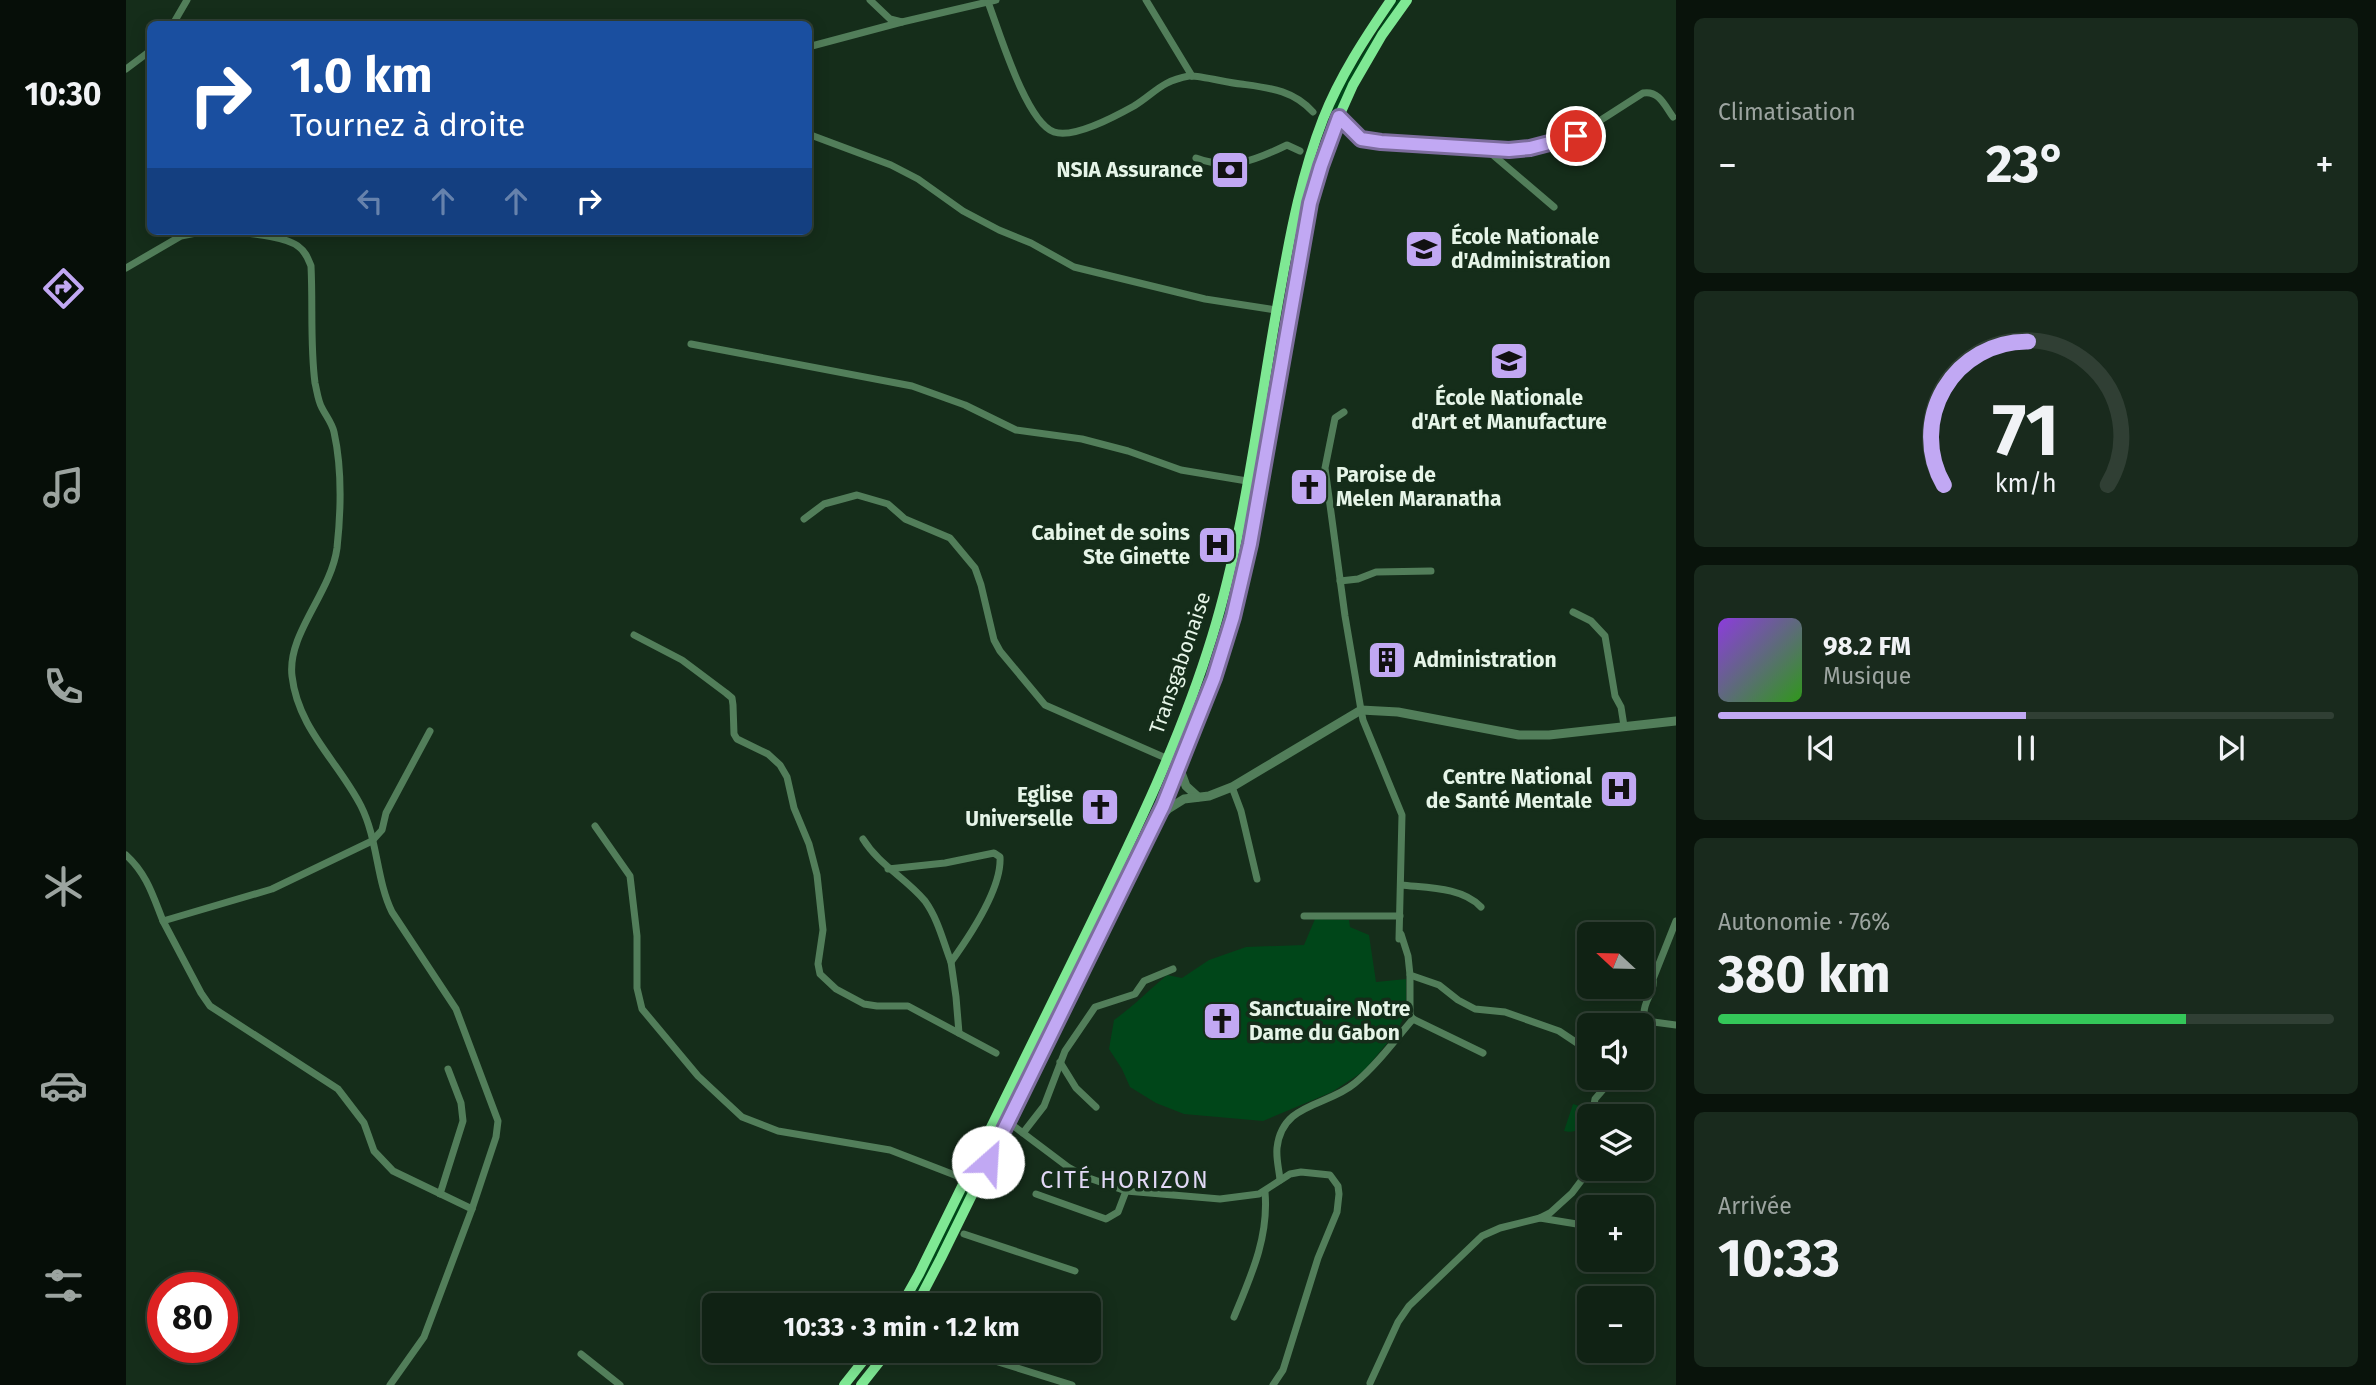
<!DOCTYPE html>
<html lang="fr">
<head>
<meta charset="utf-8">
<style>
  :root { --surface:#102214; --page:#192a1d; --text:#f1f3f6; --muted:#9ca4a0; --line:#303f34; --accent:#c1a8f3 }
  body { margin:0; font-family:"Fira Sans",sans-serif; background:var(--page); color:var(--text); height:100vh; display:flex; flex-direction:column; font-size:26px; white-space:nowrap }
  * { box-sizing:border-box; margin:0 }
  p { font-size:23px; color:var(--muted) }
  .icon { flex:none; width:38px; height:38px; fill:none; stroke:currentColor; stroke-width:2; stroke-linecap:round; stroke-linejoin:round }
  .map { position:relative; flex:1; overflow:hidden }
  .details { display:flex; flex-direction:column; gap:18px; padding:18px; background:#09130b; width:700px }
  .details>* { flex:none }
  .hud { position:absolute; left:21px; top:21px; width:665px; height:214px; border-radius:10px; box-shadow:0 4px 18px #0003,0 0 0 2px var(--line); background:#1a4fa0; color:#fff; overflow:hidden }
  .needle { width:46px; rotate:292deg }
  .tools { position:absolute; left:1451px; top:922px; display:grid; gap:14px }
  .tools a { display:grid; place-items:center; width:77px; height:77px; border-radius:10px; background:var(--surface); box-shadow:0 4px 18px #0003,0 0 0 2px var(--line); font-size:35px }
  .speed { position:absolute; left:21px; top:1272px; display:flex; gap:14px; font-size:35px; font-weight:700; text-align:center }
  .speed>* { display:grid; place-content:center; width:91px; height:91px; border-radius:50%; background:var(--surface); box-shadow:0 4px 18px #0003,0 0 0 2px var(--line); line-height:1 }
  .speed .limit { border:10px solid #d22; background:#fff; color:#111 }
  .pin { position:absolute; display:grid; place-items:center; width:60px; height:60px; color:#fff; margin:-30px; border:4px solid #fff; border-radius:50%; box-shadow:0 2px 7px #0007 }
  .me { position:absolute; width:77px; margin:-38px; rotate:26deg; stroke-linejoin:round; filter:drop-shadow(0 0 5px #0008) }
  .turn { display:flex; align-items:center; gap:24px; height:147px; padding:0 28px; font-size:32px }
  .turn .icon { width:91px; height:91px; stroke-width:2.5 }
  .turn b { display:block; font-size:49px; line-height:60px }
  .lanes { display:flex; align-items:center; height:66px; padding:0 28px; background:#0003; justify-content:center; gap:35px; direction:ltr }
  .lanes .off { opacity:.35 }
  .big { font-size:52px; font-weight:700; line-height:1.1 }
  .details .widget { flex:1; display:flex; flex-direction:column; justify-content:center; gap:10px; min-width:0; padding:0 24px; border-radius:10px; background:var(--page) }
  .details .dial { align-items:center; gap:0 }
  .dial svg { height:182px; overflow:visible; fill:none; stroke:var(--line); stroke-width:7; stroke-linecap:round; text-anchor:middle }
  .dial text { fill:var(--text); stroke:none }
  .song { display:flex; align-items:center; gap:21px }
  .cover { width:84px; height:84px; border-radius:10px; background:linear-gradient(135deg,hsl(270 70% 55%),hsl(110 70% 35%)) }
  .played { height:7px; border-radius:4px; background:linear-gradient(90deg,var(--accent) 50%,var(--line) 50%) }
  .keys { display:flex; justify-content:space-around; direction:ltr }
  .heat { display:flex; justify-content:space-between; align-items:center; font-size:38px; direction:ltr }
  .charge { height:10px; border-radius:5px; background:linear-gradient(90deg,#34c759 76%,var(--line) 0) }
  .trip { position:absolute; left:576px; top:1293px; width:399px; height:70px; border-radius:10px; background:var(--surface); box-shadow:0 4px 18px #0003,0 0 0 2px var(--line); font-weight:700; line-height:70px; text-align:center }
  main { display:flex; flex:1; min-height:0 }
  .tabs { display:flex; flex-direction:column; width:126px; justify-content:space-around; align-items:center; background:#060e08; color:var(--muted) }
  .tabs .icon { width:49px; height:49px }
  .tabs .active { color:var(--accent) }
  .tabs b { font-size:32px; color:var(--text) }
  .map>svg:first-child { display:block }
  .green { fill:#004619 }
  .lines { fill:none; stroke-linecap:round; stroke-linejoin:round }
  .minor { stroke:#527e5a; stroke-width:7 }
  .tertiary { stroke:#527e5a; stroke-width:9 }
  .trunk { stroke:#7fe894; stroke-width:10 }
  .route-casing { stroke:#7d6d9e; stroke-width:18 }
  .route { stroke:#c1a8f3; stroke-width:12 }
  .labels { text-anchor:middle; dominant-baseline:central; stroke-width:7; stroke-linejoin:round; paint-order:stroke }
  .poi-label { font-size:21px; font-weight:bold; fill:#e6f5e8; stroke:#152d1a; text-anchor:end }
  .street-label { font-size:21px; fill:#e6f5e8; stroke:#152d1a }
  .neighbourhood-label { font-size:23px; letter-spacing:2px; fill:#e1d8f5; stroke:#152d1a }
</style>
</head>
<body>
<main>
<nav class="tabs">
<b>10:30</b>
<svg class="icon active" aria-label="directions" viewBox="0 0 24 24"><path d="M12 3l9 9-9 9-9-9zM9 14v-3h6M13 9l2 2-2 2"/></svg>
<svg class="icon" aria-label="music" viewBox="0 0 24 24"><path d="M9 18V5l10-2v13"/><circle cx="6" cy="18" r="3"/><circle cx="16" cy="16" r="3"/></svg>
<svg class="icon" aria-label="phone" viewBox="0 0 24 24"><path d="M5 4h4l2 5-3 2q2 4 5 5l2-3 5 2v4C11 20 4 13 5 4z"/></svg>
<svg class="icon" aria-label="climate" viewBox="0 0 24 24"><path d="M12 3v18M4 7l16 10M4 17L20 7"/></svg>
<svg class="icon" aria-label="car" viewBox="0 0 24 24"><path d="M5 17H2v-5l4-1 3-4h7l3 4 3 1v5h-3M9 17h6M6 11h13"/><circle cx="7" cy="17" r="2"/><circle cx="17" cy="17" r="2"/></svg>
<svg class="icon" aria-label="filters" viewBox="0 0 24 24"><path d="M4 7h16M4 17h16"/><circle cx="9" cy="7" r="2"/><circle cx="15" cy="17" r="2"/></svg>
</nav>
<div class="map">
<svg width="1550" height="1385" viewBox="0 0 1550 1385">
  <rect width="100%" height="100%" fill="#152d1a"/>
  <g class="green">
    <polygon points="1271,0 1275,0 1206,122 1191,164 1176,220 1114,569 1080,687 1033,805 811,1256 785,1305 781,1306 1020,822 1067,710 1091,638 1110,568 1165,261 1187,164 1202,120 1219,82"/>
    <path d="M1189 919 1223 920 1224 927 1243 935 1250 982 1280 979V1013L1271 1031 1238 1071 1206 1092 1137 1121 1058 1114 1030 1103 1004 1087 996 1069 983 1049 988 1020C1008 1006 1023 990 1041 975L1056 978 1083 960 1120 947 1178 945Z"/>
    <path d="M1447 1104 1463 1109 1465 1113 1463 1128C1454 1127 1448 1134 1438 1131Z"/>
  </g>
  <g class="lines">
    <g class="minor">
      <polyline points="744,0 764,19 776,22 870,0"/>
      <polyline points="1020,0 1066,76"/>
      <path d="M862 2C873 31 900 122 928 132 948 139 990 116 1008 106 1029 93 1035 81 1063 76 1073 75 1102 83 1115 84 1144 88 1167 90 1187 112"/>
      <polyline points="47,24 61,0"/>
      <polyline points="682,47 776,22"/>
      <polyline points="0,69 24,51"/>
      <path d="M1213 117 1235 139 1240 140 1383 150 1404 147 1450 136 1517 93C1533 90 1539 106 1547 117"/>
      <polyline points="682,134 765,165 792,179 837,211 873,230 905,243 948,267 1079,299 1150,310"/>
      <polyline points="1360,149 1428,207"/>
      <path d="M1070 158C1105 171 1130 160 1161 145L1174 151"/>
      <path d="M101 231C118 233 161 236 173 247 180 252 182 259 185 266 187 305 184 345 189 383 191 391 192 401 196 408 200 416 206 423 208 432 216 468 215 511 211 548 205 593 161 634 166 676 172 729 212 761 235 806 252 840 250 879 266 912L330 1009 372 1121 370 1137 346 1209 298 1337 264 1385"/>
      <polyline points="0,268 55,236 80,231"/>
      <polyline points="565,344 786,386 839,405 890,430 956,439 1002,451 1055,470 1121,481"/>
      <polyline points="1218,412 1209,418 1199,468 1219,616 1235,710 1237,720 1276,815 1273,939"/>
      <polyline points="678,519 698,504 731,495 762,504 779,519 824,538 849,568 855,585 868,640 874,651 919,705 1042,759"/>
      <polyline points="1214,581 1232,579 1250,572 1305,571"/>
      <polyline points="1447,612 1465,621 1479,636 1489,696 1495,707 1498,726"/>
      <polyline points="508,635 556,660 600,693 606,698 607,705 608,734 611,739 642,754 654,765 661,777 668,808 683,844 691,875 697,930 692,964 694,974 710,989 738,1004 751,1006 782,1006 870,1053"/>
      <polyline points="1106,787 1115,811 1131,879"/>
      <polyline points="469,826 504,876 511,936 511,988 516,1009 572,1076 616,1117 652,1131 764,1150 839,1179"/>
      <path d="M737 839C753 865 780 878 799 901 812 919 817 941 825 962"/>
      <path d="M0 855C21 874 27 896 37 921L146 889 246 841 256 830 260 813 304 731"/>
      <path d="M762 869 819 863 868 853 874 857C876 888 843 937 825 962L830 997 833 1033"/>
      <path d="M1275 885C1301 888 1336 887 1355 907"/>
      <polyline points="1178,916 1274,916"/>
      <polyline points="37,921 75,993 84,1006 212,1089 238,1123 248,1151 267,1171 346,1209"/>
      <polyline points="1275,934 1282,956 1284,975 1313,985 1332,1000 1349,1009 1379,1012 1433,1031 1463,1051"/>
      <polyline points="1284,975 1284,1015 1287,1019 1357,1053"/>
      <polyline points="1520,1021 1550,1025"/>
      <path d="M1516 1030C1519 1022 1518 1020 1518 1013 1518 1000 1529 992 1527 979L1550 921"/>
      <polyline points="934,1062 950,1088 970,1107"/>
      <polyline points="1466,1116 1469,1099 1487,1078"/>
      <polyline points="889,1127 942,1167 960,1177 1000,1191 1094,1199 1133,1194 1164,1174 1175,1172 1204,1175 1212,1186 1213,1194 1211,1212 1192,1258 1157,1370 1147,1385"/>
      <polyline points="897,1133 918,1106 939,1051 969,1007 1009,994 1018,981 1047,969"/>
      <path d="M1154 1180C1153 1169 1150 1159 1151 1148 1156 1102 1201 1107 1229 1083 1251 1065 1268 1041 1287 1019"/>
      <polyline points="314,1194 337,1121 335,1103 322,1069"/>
      <polyline points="910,1194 980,1219 992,1212 1000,1191"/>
      <polyline points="1414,1218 1463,1226"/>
      <polyline points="838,1234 949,1271"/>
      <path d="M1108 1317C1125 1276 1143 1237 1139 1192"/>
      <polyline points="826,1351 869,1361 946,1385"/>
      <polyline points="455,1354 494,1385"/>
      <polyline points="1244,1383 1272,1322 1283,1306 1356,1236 1374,1228 1414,1218 1424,1213 1446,1193 1455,1181 1463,1153"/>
    </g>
    <g class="tertiary">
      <polyline points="1053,767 1060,786 1072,797"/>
      <polyline points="1035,816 1042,809 1058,799 1083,796 1106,787 1235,710 1272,712 1393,735 1423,735 1550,721"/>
    </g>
    <g class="trunk">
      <path d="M775 1306 793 1274C846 1164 900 1055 954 946 1003 845 1053 745 1086 637 1121 523 1133 403 1155 286 1165 230 1176 173 1197 119 1214 76 1239 38 1265 0"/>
      <polyline points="790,1306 815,1258 1037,806 1088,678 1106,617 1124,544 1189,186 1210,123 1227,85 1256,35 1281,0"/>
      <polyline points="718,1385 745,1351"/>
      <polyline points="735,1385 762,1351"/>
    </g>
  </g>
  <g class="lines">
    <g class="route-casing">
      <polyline id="route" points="862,1162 1037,806 1088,678 1107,617 1124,544 1184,203 1195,166 1213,117 1235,139 1255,142 1383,150 1404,148 1450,136"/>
    </g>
    <use href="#route" class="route"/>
  </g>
  <defs>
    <g id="bank-square" transform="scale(2.0125)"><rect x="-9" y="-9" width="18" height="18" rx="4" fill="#c1a8f3" stroke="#152d1a"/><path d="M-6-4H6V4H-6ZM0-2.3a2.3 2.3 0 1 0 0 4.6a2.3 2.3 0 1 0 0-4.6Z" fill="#111"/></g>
    <g id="university-square" transform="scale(2.0125)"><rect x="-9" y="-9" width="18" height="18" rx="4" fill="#c1a8f3" stroke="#152d1a"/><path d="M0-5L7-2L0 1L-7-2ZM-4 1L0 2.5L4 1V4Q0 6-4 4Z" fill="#111"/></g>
    <g id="church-square" transform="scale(2.0125)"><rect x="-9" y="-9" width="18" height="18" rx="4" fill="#c1a8f3" stroke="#152d1a"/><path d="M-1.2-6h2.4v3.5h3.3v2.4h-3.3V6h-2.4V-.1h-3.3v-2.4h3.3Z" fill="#111"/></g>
    <g id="hospital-square" transform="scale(2.0125)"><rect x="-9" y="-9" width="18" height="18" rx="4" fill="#c1a8f3" stroke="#152d1a"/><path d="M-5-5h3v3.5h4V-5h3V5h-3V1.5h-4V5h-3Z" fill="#111"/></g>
    <g id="building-square" transform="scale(2.0125)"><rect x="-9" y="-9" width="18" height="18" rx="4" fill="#c1a8f3" stroke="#152d1a"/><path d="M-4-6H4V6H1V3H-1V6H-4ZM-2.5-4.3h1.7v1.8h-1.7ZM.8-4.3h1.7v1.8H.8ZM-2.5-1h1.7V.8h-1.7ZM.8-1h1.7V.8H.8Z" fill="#111"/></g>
  </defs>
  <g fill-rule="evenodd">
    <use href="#bank-square" x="1104" y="170"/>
    <use href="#university-square" x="1298" y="249"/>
    <use href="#university-square" x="1383" y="361"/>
    <use href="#church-square" x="1183" y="487"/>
    <use href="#hospital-square" x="1091" y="545"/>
    <use href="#building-square" x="1261" y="660"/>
    <use href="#hospital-square" x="1493" y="789"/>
    <use href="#church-square" x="974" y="807"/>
    <use href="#church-square" x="1096" y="1021"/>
  </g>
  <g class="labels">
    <g class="poi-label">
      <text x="1077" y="170">NSIA Assurance</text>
      <text x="1325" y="237" text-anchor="start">École Nationale<tspan x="1325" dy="24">d'Administration</tspan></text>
      <text x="1383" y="398" text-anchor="middle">École Nationale<tspan x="1383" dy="24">d'Art et Manufacture</tspan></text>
      <text x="1210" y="475" text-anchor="start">Paroise de<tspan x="1210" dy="24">Melen Maranatha</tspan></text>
      <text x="1064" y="533">Cabinet de soins<tspan x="1064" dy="24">Ste Ginette</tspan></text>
      <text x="1288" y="660" text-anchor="start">Administration</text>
      <text x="1466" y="777">Centre National<tspan x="1466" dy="24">de Santé Mentale</tspan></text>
      <text x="947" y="795">Eglise<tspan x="947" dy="24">Universelle</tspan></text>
      <text x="1123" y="1009" text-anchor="start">Sanctuaire Notre<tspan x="1123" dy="24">Dame du Gabon</tspan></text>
    </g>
    <g class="street-label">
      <text transform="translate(1054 663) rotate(-71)">Transgabonaise</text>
    </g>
    <g class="neighbourhood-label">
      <text x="999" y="1180">CITÉ HORIZON</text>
    </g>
  </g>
</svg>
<div class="tools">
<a><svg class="needle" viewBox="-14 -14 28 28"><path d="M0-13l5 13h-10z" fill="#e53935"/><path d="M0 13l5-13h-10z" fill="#9ca4a0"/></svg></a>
<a><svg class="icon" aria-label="sound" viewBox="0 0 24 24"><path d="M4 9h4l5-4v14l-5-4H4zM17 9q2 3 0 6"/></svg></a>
<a><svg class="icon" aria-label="layers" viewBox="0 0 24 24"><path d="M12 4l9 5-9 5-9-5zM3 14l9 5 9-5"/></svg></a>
<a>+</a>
<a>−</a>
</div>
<div class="speed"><div class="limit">80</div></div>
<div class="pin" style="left:1450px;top:136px;background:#d93025"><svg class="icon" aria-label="arrive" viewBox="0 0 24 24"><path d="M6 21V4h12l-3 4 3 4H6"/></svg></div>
<svg class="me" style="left:862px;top:1162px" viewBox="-20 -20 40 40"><circle r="19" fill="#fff"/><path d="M0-13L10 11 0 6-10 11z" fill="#c1a8f3"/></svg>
<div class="trip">10:33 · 3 min · 1.2 km</div>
<div class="hud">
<div class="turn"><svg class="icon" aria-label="right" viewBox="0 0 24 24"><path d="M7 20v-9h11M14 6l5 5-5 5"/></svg><div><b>1.0 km</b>Tournez à droite</div></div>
<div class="lanes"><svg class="icon off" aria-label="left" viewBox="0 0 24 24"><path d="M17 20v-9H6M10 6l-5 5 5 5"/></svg><svg class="icon off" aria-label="ahead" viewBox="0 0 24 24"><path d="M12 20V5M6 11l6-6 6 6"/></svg><svg class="icon off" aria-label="ahead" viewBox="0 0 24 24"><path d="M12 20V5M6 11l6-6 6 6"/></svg><svg class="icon" aria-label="right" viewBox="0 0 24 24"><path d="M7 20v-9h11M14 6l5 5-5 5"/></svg></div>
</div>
</div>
<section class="details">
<div class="widget"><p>Climatisation</p>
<div class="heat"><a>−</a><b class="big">23°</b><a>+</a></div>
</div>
<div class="widget dial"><svg viewBox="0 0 100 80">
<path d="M14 69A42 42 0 1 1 86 69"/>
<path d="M14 69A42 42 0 0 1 51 6" stroke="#c1a8f3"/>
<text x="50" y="56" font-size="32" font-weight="700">71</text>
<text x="50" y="72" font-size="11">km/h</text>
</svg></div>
<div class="widget">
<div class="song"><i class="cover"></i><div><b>98.2 FM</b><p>Musique</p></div></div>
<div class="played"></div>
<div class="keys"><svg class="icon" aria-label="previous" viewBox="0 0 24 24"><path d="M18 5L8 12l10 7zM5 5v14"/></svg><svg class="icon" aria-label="pause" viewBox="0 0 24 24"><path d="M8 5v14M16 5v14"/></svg><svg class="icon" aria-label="next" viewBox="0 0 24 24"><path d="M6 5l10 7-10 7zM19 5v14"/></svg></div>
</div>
<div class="widget"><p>Autonomie · 76%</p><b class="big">380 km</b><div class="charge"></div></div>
<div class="widget"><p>Arrivée</p><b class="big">10:33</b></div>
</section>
</main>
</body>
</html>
